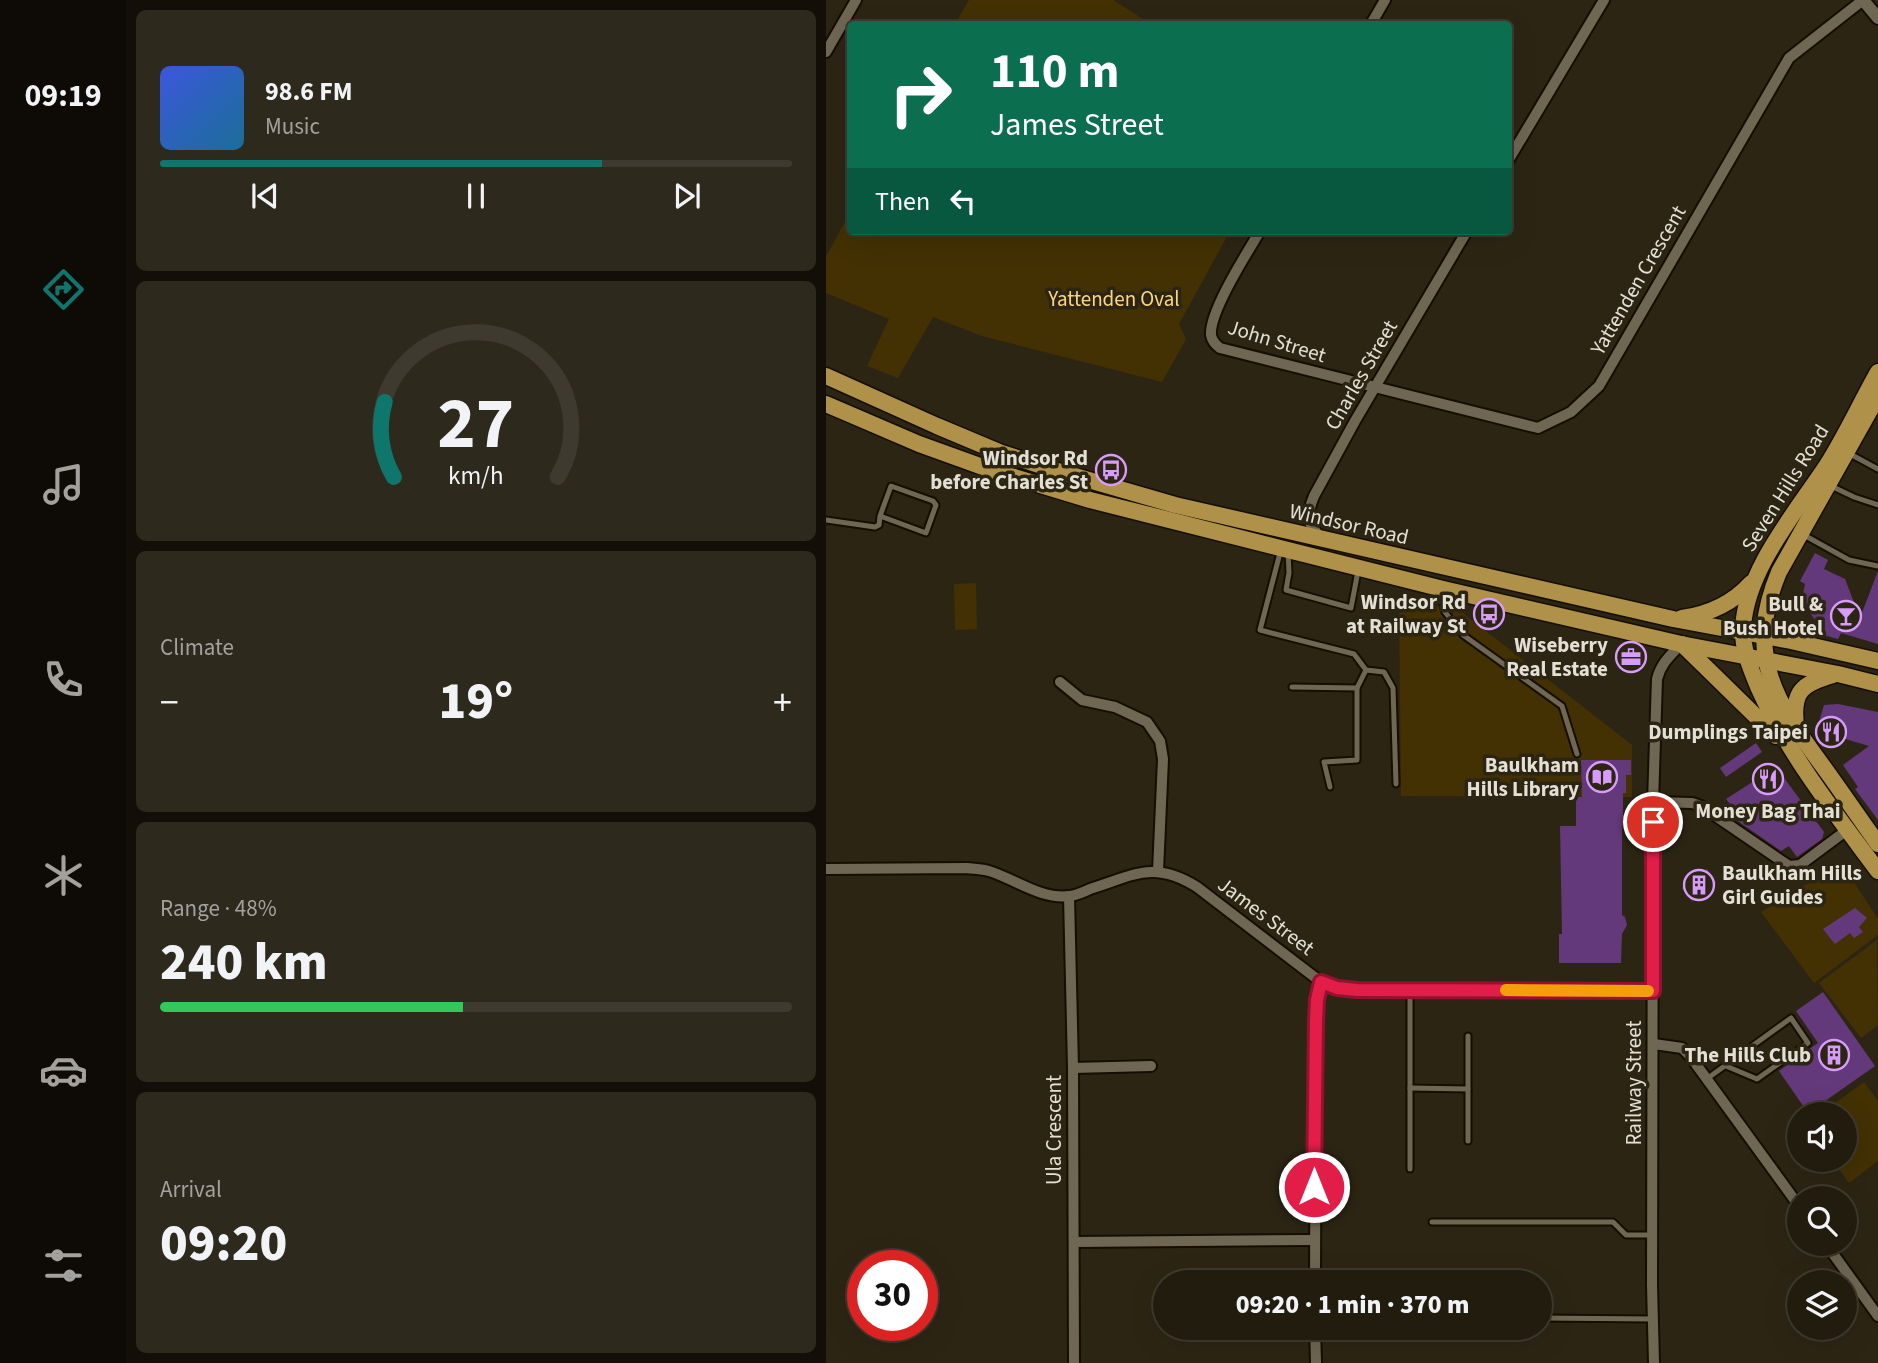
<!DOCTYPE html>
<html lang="en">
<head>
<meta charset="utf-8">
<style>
  :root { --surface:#221c0f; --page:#2e291d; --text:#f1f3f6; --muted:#a2a19e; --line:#3f3a2f; --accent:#0f766e }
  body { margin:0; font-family:"Source Sans 3",sans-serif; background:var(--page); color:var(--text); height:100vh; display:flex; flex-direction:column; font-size:26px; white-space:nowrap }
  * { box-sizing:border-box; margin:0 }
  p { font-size:23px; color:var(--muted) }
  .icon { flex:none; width:38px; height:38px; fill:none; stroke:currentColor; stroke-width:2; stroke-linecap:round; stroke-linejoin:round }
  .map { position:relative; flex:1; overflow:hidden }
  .details { display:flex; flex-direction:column; gap:10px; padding:10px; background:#130f08; width:700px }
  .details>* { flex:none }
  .hud { position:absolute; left:21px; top:21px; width:665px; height:214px; border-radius:7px; box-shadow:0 7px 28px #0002,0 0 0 2px var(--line); background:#0b6e4f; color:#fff; overflow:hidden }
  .buttons { position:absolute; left:961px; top:1102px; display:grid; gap:14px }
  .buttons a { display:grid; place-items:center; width:70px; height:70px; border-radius:50%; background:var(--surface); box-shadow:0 7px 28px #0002,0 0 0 2px var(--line); font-size:35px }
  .speed { position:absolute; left:21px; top:1250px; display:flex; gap:14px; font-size:35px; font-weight:700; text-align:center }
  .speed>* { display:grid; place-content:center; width:91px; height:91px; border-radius:50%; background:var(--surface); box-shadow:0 7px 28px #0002,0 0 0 2px var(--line); line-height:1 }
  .speed .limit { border:10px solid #d22; background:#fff; color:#111 }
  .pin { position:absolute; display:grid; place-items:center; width:60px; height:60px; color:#fff; margin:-30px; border:4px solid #fff; border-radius:50%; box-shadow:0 2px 7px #0007 }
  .me { position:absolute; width:77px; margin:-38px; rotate:0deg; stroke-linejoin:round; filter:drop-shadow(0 0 5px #0008) }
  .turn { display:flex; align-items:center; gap:24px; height:147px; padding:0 28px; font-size:32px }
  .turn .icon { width:91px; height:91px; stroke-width:2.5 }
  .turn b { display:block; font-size:49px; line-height:60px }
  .then { display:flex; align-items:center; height:66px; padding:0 28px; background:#0003; gap:14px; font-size:26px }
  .big { font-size:52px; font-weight:800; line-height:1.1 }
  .details .widget { flex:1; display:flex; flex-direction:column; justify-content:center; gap:10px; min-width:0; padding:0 24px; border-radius:10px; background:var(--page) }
  .details .dial { align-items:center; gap:0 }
  .dial svg { height:182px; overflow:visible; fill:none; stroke:var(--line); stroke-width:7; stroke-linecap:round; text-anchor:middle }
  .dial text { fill:var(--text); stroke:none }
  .song { display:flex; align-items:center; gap:21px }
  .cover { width:84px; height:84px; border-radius:10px; background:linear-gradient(135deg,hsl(230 70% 55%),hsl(200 70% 35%)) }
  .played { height:7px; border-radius:4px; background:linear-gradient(90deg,var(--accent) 70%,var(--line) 70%) }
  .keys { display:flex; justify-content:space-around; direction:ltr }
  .heat { display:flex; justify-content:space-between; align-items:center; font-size:38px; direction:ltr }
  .charge { height:10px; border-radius:5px; background:linear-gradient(90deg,#34c759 48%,var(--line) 0) }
  .trip { position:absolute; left:327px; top:1270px; width:399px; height:70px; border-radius:35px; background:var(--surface); box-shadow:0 7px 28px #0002,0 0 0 2px var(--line); font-weight:800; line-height:70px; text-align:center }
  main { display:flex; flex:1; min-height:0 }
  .menu { display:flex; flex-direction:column; width:126px; justify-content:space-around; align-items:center; background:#0e0b06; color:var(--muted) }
  .menu .icon { width:49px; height:49px }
  .menu .active { color:var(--accent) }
  .menu b { font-size:32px; color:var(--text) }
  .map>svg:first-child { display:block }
  .green { fill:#433104 }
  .building { fill:#64397b }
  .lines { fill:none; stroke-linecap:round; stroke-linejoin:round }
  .service-casing { stroke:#150e01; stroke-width:9 }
  .minor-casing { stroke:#150e01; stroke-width:14 }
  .tertiary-casing { stroke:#150e01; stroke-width:16 }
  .primary-casing { stroke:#150e01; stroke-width:19 }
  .service { stroke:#6f6653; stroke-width:5 }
  .minor { stroke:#6f6653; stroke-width:10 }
  .tertiary { stroke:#6f6653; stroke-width:12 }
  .primary { stroke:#af914a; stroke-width:16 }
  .route-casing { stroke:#92132f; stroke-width:18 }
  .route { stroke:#e11d48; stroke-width:12 }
  .slow { stroke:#f59e0b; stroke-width:12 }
  .labels { text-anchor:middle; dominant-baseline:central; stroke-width:7; stroke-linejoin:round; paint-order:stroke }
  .street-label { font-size:21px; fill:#e4dfd5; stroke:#2d2514 }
  .park-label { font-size:21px; fill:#fdd57e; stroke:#2d2514 }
  .poi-label { font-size:21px; font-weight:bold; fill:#e4dfd5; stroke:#2d2514; text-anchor:end }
</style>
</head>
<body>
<main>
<nav class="menu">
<b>09:19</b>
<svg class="icon active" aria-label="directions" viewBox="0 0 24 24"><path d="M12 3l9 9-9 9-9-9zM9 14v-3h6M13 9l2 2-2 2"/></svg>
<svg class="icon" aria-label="music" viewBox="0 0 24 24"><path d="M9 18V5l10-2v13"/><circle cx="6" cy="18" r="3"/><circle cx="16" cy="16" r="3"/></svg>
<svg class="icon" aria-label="phone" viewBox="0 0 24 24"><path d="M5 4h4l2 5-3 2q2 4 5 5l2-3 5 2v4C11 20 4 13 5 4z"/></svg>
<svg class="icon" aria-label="climate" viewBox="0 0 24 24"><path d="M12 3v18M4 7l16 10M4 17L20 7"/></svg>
<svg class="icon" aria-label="car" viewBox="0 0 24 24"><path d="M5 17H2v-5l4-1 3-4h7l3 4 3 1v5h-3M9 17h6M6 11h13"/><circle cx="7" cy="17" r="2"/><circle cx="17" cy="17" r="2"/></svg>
<svg class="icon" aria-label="filters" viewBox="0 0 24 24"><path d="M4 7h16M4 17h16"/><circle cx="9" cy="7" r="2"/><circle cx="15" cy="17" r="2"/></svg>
</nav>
<section class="details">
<div class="widget">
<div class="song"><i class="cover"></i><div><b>98.6 FM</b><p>Music</p></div></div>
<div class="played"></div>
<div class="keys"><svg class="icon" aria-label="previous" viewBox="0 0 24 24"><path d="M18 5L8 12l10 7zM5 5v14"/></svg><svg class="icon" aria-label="pause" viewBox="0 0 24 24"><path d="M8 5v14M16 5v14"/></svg><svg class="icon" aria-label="next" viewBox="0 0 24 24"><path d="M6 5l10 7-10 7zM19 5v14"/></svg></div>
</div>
<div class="widget dial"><svg viewBox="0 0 100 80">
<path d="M14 69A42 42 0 1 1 86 69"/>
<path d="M14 69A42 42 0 0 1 10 36" stroke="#0f766e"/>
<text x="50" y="56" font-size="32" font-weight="700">27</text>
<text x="50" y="72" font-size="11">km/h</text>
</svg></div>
<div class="widget"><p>Climate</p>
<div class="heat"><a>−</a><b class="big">19°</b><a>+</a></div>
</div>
<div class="widget"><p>Range · 48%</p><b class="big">240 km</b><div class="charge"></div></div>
<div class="widget"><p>Arrival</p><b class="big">09:20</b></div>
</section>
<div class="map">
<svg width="1052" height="1363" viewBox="0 0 1052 1363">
  <rect width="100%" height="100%" fill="#2d2514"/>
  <g class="green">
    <polygon points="143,0 287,0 325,24 129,24"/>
    <polygon points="24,212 24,231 404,231 353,324 360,339 336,382 156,336 107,317 72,378 41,366 63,319 0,293 0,257"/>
    <polygon points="150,583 151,629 129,630 128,584"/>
    <polygon points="573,599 633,610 806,745 806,797 575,796"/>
    <polygon points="1012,865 1024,876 1052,919 1052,935 988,983 935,912 975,886 982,884"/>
    <polygon points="1051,940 1052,1025 1035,1038 993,983"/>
    <polygon points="1038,1082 1052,1101 1052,1161 1023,1183 1006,1160 1018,1160 1018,1115 993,1115"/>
  </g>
  <g class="building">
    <polygon points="989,553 1002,560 998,569 1019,579 1034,618 1052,571 1052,644 1015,633 1012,639 994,634 997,624 989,620 979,606 976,599 979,584 974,581"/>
    <polygon points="1012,704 1052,712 1052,820 1029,789 1032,787 1017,765 1043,746 1016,738 1010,742 999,739 991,729 998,705"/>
    <polygon points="930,743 936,752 900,777 894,768"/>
    <polygon points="755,760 805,760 805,775 800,775 800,793 797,793 797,826 796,826 796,915 799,917 801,925 796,934 795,963 733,963 733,934 736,934 734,826 750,826 750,797 756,797"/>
    <polygon points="950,767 998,832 996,839 971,857 963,846 955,851 900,813 907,808 900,799"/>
    <polygon points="881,869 890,883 866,901 856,888"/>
    <polygon points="1029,908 1041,918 1033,927 1037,932 1028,938 1024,933 1009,944 997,929"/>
    <polygon points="997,992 1049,1066 982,1113 953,1071 992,1043 970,1011"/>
  </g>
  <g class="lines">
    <g class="service-casing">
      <g id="service">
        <polyline points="1024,454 1052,469"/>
        <polyline points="1005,486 1028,497 1052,505"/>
        <polyline points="0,520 49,527 53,525 54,516 65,486 107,501 110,505 100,533 54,516"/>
        <polyline points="976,534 1023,560 1052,566"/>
        <polyline points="455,549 434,630 528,654 540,670 558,672 567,688 570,784"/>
        <polyline points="462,551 463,573 460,590 525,608 532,571"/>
        <polyline points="617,590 616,602 619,612 637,635 736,706 751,754"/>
        <polyline points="466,687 531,688"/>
        <polyline points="504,787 498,762 531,760 531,688 540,670"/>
        <polyline points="584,990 584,1169"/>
        <polyline points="882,1078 965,1018 982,1043 931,1079 900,1066"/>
        <polyline points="584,1088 642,1089"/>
        <polyline points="642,1141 642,1036"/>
        <polyline points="606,1222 787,1222 800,1235 825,1235"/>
        <polyline points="612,1277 613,1283"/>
        <polyline points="714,1318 826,1319"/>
      </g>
    </g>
    <g class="minor-casing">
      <g id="minor">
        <polyline points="545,24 559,0"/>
        <polyline points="0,52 30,0"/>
        <polyline points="682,161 778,0"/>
        <path d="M434 231C421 253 383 312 385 335 386 341 389 344 394 348L712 428 745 412 773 386 963 58 1037 0"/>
        <path d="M496 538C480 524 480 515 488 496L529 421 641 231"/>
        <polyline points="234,682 256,700 289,707 321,722 334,741 337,759 332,871"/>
        <polyline points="827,802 866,803 875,806 963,866 974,865 1021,830"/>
        <path d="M0 869 141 868C148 869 156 869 163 871 189 879 215 900 244 896 251 895 258 892 264 889 308 875 328 860 371 887L495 982 511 988 531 990 827 991"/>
        <polyline points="243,896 247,1068 248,1363"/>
        <polyline points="828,1044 856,1048 864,1056 973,1206"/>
        <polyline points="247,1068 325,1066"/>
        <polyline points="248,1242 488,1240"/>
        <polyline points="1000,1244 1052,1316"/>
        <polyline points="489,1283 490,1021 491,1000 495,982"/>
        <polyline points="489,1328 490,1363"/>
        <path d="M828 1363 826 1285 827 802 831 679C835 663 845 655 855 644"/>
      </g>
    </g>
    <g class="tertiary-casing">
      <polyline id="tertiary" points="1037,0 1052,18"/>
    </g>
    <g class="primary-casing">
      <g id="primary">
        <path d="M1052 372C1035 402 1020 435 1001 465 970 512 920 570 917 628 916 649 925 670 933 689 963 755 1009 813 1052 871"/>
        <polyline points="0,376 111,426 173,452 228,470 349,505 847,619 965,641 1052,661"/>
        <path d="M1052 396 953 572C918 655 950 703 999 769 1017 794 1034 819 1052 844"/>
        <polyline points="0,404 93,444 165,470 264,500 617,589 855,644 1012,674 1052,684"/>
        <path d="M856 618C883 614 907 603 925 583"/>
        <polyline points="856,644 950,736"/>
        <path d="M970 725C966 691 976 684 1007 675"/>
      </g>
    </g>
    <use href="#service" class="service"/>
    <use href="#minor" class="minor"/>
    <use href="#tertiary" class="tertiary"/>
    <use href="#primary" class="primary"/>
  </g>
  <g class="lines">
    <g class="route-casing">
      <polyline id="route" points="488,1187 490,1021 491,1000 495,982 511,988 531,990 827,991 827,822"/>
    </g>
    <use href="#route" class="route"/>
    <polyline class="slow" points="680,990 822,991"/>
  </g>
  <defs>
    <g id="bus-ring" transform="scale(1.575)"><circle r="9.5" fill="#2d2514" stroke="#d79bf9" stroke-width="1.5"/><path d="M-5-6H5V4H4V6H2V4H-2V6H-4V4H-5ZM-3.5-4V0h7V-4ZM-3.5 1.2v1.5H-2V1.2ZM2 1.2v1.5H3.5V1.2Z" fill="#d79bf9"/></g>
    <g id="bar-ring" transform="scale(1.575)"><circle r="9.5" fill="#2d2514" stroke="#d79bf9" stroke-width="1.5"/><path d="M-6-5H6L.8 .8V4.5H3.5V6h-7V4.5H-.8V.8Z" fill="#d79bf9"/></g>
    <g id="office-ring" transform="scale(1.575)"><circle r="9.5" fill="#2d2514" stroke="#d79bf9" stroke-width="1.5"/><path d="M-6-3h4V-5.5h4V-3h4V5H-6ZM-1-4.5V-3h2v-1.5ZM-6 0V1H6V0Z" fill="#d79bf9"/></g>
    <g id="restaurant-ring" transform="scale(1.575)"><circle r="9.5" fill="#2d2514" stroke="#d79bf9" stroke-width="1.5"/><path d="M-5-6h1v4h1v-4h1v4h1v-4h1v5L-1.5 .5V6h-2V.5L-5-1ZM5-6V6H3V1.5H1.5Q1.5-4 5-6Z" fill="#d79bf9"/></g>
    <g id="library-ring" transform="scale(1.575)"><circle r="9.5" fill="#2d2514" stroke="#d79bf9" stroke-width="1.5"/><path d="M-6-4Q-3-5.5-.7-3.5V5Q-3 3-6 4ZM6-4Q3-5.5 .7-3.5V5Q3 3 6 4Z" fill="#d79bf9"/></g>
    <g id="building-ring" transform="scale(1.575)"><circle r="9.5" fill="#2d2514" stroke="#d79bf9" stroke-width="1.5"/><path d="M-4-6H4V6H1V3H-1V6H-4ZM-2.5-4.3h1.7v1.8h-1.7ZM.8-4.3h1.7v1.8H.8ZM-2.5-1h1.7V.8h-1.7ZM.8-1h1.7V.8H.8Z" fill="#d79bf9"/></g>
  </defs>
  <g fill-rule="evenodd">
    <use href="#bus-ring" x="285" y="470"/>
    <use href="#bus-ring" x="663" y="614"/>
    <use href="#bar-ring" x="1020" y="616"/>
    <use href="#office-ring" x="805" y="657"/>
    <use href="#restaurant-ring" x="1005" y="732"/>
    <use href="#library-ring" x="776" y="777"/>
    <use href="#restaurant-ring" x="942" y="779"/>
    <use href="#building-ring" x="873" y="885"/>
    <use href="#building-ring" x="1008" y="1055"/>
  </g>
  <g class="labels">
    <g class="street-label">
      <text transform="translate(812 280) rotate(-60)">Yattenden Crescent</text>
      <text transform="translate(451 341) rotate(17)">John Street</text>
      <text transform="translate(535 375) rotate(-60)">Charles Street</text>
      <text transform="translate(959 488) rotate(-58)">Seven Hills Road</text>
      <text transform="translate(523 524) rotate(13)">Windsor Road</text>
      <text transform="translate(440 916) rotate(37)">James Street</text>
      <text transform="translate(808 1083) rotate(-90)">Railway Street</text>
      <text transform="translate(228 1130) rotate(-90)">Ula Crescent</text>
    </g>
    <g class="park-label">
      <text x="288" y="299">Yattenden Oval</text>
    </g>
    <g class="poi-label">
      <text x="262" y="458">Windsor Rd<tspan x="262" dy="24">before Charles St</tspan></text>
      <text x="640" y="602">Windsor Rd<tspan x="640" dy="24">at Railway St</tspan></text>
      <text x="997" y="604">Bull &amp;<tspan x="997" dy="24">Bush Hotel</tspan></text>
      <text x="782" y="645">Wiseberry<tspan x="782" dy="24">Real Estate</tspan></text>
      <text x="982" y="732">Dumplings Taipei</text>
      <text x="753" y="765">Baulkham<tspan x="753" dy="24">Hills Library</tspan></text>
      <text x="942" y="811" text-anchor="middle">Money Bag Thai</text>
      <text x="896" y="873" text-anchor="start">Baulkham Hills<tspan x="896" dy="24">Girl Guides</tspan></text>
      <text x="985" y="1055">The Hills Club</text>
    </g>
  </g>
</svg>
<div class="buttons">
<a><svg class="icon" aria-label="sound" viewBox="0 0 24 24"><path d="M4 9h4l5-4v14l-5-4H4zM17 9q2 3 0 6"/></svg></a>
<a><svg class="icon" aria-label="search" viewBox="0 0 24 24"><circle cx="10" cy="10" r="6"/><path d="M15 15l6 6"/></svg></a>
<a><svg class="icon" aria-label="layers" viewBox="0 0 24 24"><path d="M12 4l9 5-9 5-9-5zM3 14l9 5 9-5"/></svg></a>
</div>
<div class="speed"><div class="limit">30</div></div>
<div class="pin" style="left:827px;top:822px;background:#d93025"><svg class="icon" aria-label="arrive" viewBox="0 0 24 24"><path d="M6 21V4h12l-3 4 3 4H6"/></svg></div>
<svg class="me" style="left:488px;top:1187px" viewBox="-20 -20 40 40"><circle r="17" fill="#e11d48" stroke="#fff" stroke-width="3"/><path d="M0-11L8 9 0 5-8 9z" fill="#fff"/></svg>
<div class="trip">09:20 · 1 min · 370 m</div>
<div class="hud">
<div class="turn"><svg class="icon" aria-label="right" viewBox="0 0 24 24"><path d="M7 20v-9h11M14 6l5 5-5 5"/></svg><div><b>110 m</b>James Street</div></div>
<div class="then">Then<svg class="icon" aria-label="left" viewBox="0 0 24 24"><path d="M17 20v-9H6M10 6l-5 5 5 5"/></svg></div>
</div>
</div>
</main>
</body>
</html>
